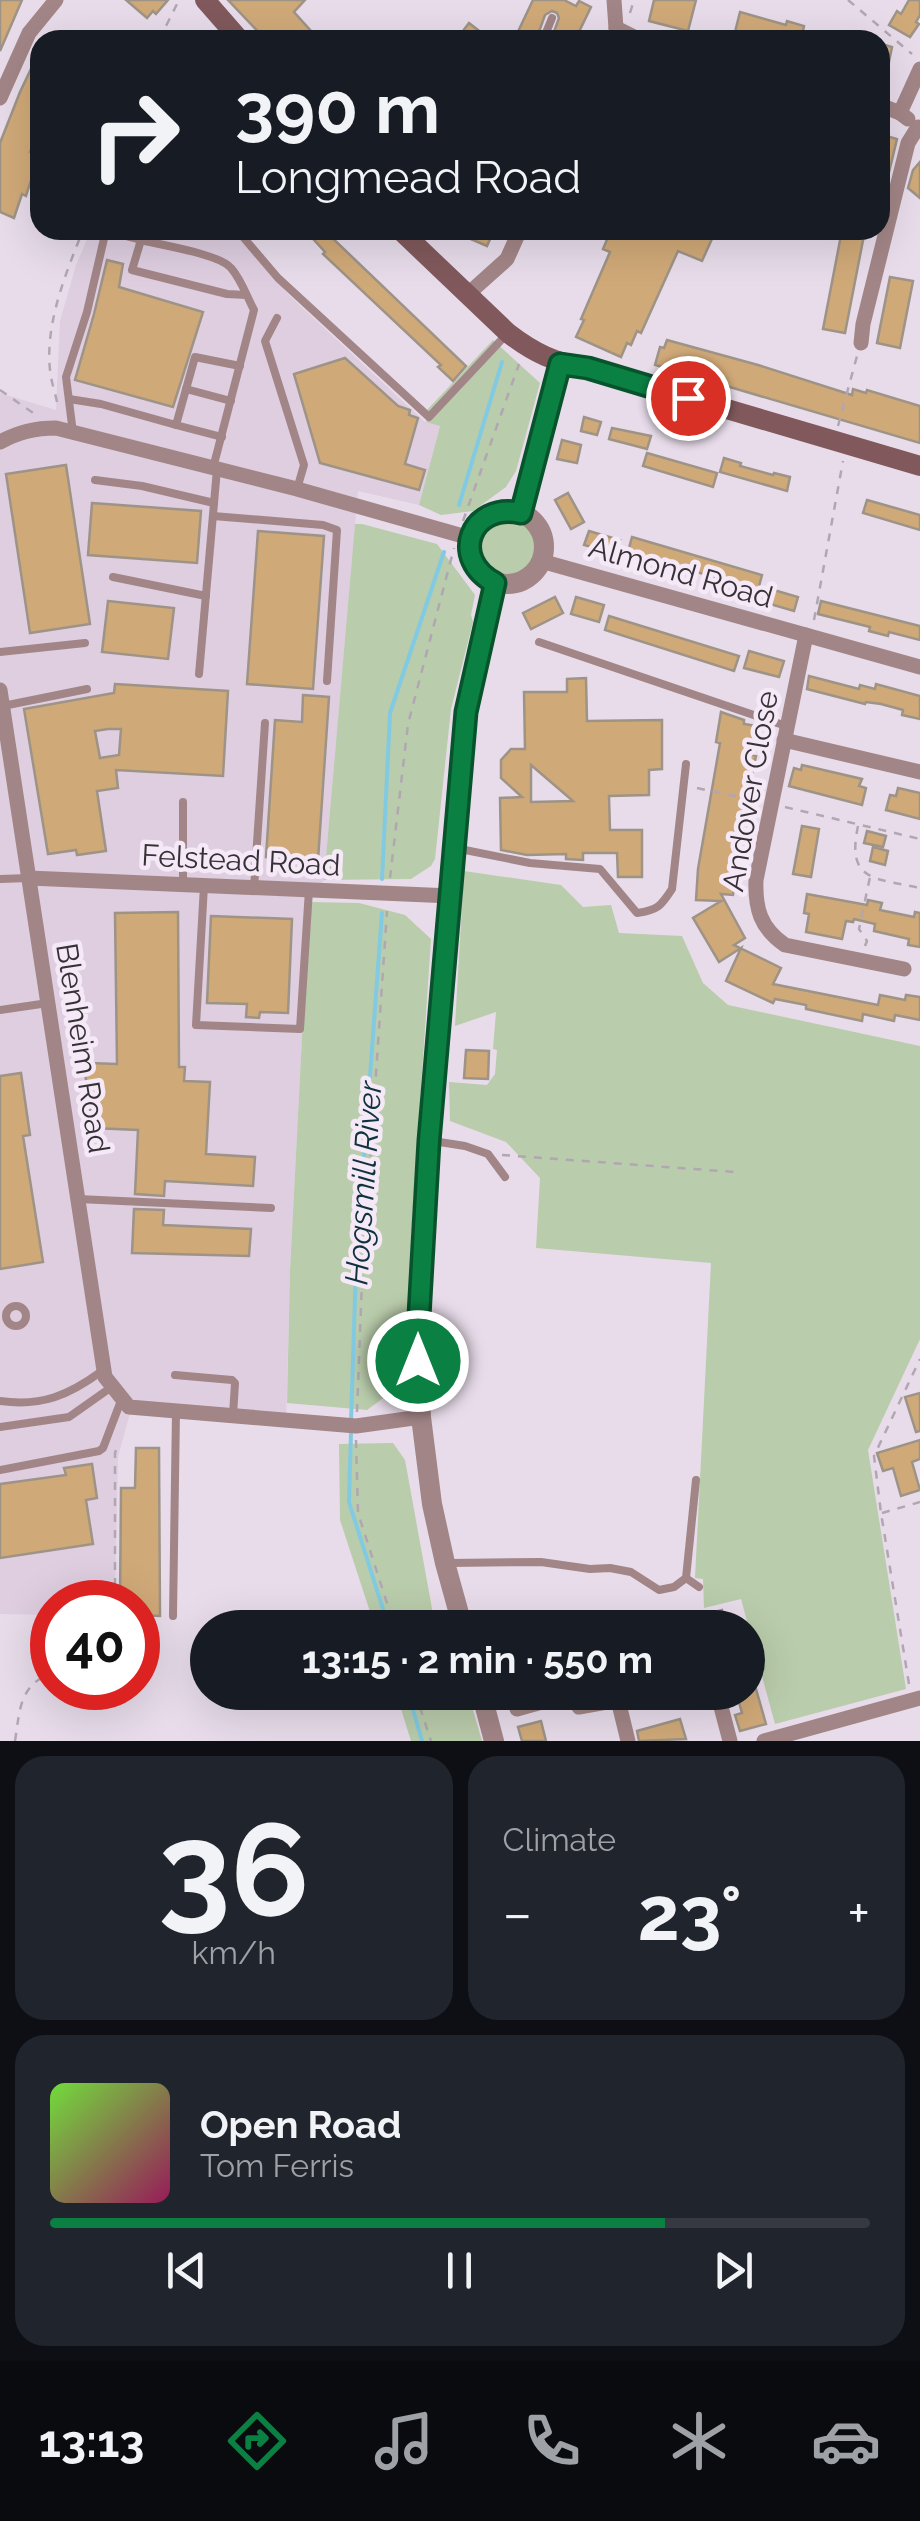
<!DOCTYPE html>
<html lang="en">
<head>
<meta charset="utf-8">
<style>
  :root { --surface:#171b24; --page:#20242c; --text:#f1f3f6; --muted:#9ea1a6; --line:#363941; --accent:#0b8043 }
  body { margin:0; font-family:Raleway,sans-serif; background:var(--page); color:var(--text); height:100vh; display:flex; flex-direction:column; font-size:38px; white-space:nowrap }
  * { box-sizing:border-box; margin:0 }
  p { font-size:32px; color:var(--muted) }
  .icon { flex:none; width:55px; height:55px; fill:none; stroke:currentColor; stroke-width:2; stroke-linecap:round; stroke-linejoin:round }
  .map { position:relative; height:1741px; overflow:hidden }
  .side { display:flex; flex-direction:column; gap:15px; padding:15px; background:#0d0f14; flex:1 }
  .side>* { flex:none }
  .guide { position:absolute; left:30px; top:30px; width:860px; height:210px; border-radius:30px; box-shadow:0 10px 40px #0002; background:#171b24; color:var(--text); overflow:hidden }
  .speed { position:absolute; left:30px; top:1580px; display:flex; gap:20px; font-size:50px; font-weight:700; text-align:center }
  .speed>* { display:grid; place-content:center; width:130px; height:130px; border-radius:50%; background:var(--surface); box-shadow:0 10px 40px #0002; line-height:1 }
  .speed .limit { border:15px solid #d22; background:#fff; color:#111 }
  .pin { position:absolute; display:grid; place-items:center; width:85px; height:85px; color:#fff; margin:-42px; border:5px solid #fff; border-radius:50%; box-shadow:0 2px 10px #0007 }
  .me { position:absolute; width:110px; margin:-55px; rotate:0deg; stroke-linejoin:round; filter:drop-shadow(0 0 8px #0008) }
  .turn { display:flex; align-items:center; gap:35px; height:210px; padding:0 40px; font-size:45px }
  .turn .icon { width:130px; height:130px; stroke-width:2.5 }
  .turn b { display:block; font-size:70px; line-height:85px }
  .big { font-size:75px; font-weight:700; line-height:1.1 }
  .side .widget { flex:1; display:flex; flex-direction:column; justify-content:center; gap:15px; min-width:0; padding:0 35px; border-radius:30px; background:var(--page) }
  .side .dial { align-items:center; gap:0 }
  .dial b { font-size:130px; line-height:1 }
  .song { display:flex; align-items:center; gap:30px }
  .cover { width:120px; height:120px; border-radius:15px; background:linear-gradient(135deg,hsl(100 70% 55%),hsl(330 70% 35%)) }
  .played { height:10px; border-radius:5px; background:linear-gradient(90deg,var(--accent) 75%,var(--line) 75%) }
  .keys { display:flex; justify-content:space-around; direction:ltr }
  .heat { display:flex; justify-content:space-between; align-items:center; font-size:55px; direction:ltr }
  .side .tiles { flex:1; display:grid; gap:15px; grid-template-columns:1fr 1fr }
  .widget:last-child { grid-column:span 2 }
  .trip { position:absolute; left:190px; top:1610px; width:575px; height:100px; border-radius:50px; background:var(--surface); box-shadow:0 10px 40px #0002; font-weight:700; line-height:100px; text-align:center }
  .dock { display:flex; height:160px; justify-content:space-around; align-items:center; background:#090b0e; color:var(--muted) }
  .dock .icon { width:70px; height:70px }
  .dock .active { color:var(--accent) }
  .dock b { font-size:45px; color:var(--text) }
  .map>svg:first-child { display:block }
  .industrial { fill:#decee0 }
  .green { fill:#b9ccab }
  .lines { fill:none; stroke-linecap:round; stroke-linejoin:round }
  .stream { stroke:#82cae2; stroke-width:4 }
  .building { fill:#d0a978; stroke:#9e9387; stroke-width:2.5; fill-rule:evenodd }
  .path { stroke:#b1a7b2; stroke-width:2.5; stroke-dasharray:8 8; stroke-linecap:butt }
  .service { stroke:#a28587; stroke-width:8 }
  .minor { stroke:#a28587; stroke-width:15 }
  .tertiary { stroke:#a28587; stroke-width:20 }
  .secondary { stroke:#81595c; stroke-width:20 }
  .route-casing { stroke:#07532c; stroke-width:25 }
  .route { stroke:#0b8043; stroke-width:18 }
  .labels { text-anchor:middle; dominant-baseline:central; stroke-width:9; stroke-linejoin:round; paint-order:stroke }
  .street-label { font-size:30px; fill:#363136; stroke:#f6e9f7 }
  .water-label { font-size:32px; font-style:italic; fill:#10323d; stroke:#f6e9f7 }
</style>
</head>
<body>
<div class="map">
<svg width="920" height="1741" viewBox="0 0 920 1741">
  <rect width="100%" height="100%" fill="#e8dcea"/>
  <polygon class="industrial" points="91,230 231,230 291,297 425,422 440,425 419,505 358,491 324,880 309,902 290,1271 286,1423 130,1413 118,1457 115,1602 52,1602 52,1615 0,1614 0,393 56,410 60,321 76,265"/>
  <g class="green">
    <polygon points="493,340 540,383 516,471 506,487 473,511 441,515 419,505 440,426 426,422 427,410"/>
    <circle cx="507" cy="546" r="32"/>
    <polygon points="355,524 362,524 437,544 475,595 471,615 473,622 451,709 435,859 431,866 411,879 324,880"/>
    <polygon points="464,871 561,885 583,907 611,905 619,933 682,936 703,983 728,1005 920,1046 920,1339 868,1450 906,1689 775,1724 741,1599 704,1608 703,1579 695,1578 711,1263 536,1248 540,1178 506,1142 450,1121 449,1082 487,1085 495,1074 497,1050 493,1049 496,1012 455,1026"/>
    <polygon points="309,902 359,903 405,915 431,939 412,1223 405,1382 367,1410 287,1403 290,1271"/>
    <polygon points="393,1443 405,1460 433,1614 441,1627 375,1627 340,1520 339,1444"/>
    <polygon points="396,1693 468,1693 482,1741 411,1741"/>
  </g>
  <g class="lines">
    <g class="stream">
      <polyline points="459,505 502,362"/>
      <polyline points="382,879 390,713 444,552"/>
      <polyline points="351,1422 356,1266 382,913"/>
      <polyline points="351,1432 349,1502 389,1628"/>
      <polyline points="408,1692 422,1741"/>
    </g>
  </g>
  <g class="building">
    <polygon points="0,0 22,0 0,51"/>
    <polygon points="126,0 168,0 156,14 153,11 147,18"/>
    <polygon points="228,0 305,0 294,12 311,31 302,40 266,40"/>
    <polygon points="533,0 564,0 576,6 579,1 591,7 575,40 551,40 559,18 557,13 552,11 545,15 536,40 514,40"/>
    <polygon points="654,0 696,0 688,31 649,21"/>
    <polygon points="909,0 920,0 920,15 916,22 919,24 910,37 889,25 897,11 901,14"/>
    <polygon points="740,12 786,25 787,21 804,26 801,40 733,40"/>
    <polygon points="469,23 478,30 491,40 456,40"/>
    <polygon points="882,44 892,47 885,81 880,80"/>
    <polygon points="40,50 40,129 30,152 39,155 26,196 22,194 14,218 0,212 0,143 20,92"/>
    <polygon points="880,134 897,139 884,193 880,193"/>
    <polygon points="920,162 920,198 908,188 913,170"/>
    <polygon points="305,230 324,230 466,366 453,381 438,367 441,365 323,254 325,252"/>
    <polygon points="450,230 494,230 487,246"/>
    <polygon points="611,230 716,230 702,261 678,251 641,333 637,331 631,345 627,343 621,357 576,337 584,320 581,319 610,252 603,249"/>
    <polygon points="842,230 865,230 845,333 823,329"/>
    <polygon points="107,260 123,264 119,287 203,312 173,407 75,380 94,314"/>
    <polygon points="890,277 913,281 900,348 877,343"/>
    <polygon points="667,340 758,365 852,395 853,389 866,393 867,390 920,406 920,443 655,365 660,347 664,348"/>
    <polygon points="345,358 398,406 410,410 409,415 418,418 405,464 425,470 419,490 320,463 294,374"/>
    <polygon points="584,417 601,422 597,435 581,431"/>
    <polygon points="612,428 651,436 647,449 609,439"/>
    <polygon points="562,440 581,445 577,463 557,459"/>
    <polygon points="647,453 717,473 713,487 643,466"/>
    <polygon points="724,458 741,463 740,466 773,475 774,473 790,477 787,491 720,472"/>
    <polygon points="66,465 90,624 30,633 6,474"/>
    <polygon points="568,493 584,522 571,529 555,500"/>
    <polygon points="867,500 920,515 920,530 863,513"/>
    <polygon points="92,503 201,511 197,563 88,555"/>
    <polygon points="258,531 324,536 313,689 247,684"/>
    <polygon points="589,531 620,540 616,554 584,545"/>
    <polygon points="632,537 762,575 758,590 628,552"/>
    <polygon points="767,588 798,597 794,611 763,602"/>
    <polygon points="555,597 563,613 531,629 523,613"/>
    <polygon points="576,597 604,605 599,622 571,614"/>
    <polygon points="108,601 174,608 168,659 102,652"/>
    <polygon points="821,601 920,626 920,640 889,632 888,636 869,631 870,627 818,614"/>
    <polygon points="609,616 739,656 734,671 605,630"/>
    <polygon points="749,651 784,661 779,677 744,668"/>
    <polygon points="809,676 859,689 860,685 875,689 876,684 920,696 920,719 902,715 903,710 881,704 866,702 865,704 807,689"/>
    <path d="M586 678 587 721 662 720V769L649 770V795L609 796 610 830H642V877H618L617 853H583V860L566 859V854L527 855 501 850 500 798 522 797 501 778V760L511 749H525L524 692H567V679ZM531 765 573 801 531 802Z"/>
    <path d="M115 684 228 691 223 776 116 770 118 788 97 791 106 851 77 855 76 850 48 854 24 709 114 693ZM108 729H121L119 755 100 758 95 731Z"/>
    <polygon points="303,695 329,697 318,860 266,857 275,720 302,722"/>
    <polygon points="721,712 744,720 744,724 758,726 753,755 756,756 745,806 748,807 739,844 733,895 721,894 745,938 734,945 781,968 773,984 878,1005 880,995 905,1000 906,995 920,997 920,1020 895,1015 894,1021 863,1014 862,1021 806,1009 806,1005 775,999 773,1003 726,981 741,948 719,962 693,918 721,901 696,900 698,869 720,743 716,742"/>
    <polygon points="802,765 862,779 859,786 866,788 862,805 789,786 794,768 801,770"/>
    <polygon points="898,788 920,793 920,819 886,810 890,795 896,796"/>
    <polygon points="802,826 819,829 811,877 793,874"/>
    <polygon points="867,831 886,836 883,847 864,843"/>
    <polygon points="873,847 888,851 885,865 870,861"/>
    <polygon points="807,894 867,905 868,900 882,903 880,910 914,917 915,912 920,913 920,947 908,945 909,939 874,931 875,924 854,919 853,922 846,921 842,939 806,932 809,914 804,913"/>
    <polygon points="178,912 179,1067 185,1067 184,1081 210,1082 206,1154 255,1157 253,1186 165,1181 164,1196 135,1194 138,1130 93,1128 85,1073 90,1074 90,1063 117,1064 115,913"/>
    <polygon points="211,916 292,919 288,1013 260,1012 259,1018 246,1017 247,1004 207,1003"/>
    <polygon points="466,1050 489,1051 488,1079 464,1078"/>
    <polygon points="21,1073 30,1135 23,1136 43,1262 0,1269 0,1076"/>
    <polygon points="134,1209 164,1210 163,1225 251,1229 249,1256 132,1253"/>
    <polygon points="920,1393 920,1431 916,1432 905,1397"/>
    <polygon points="920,1440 920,1459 912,1462 920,1490 901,1496 893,1468 883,1471 877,1453"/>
    <polygon points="136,1448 159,1448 160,1616 138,1615 138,1602 120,1602 121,1488 135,1488"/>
    <polygon points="92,1464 97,1498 86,1500 93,1544 0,1558 0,1484 66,1475 64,1468"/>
    <polygon points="722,1610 726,1628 707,1628 703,1615"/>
    <polygon points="756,1689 766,1724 740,1731 735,1715 742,1713 738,1699 742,1698 740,1693"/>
    <polygon points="680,1719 686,1739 639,1741 637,1731"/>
    <polygon points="541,1721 546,1741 522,1741 518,1727"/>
  </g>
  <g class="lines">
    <g class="path">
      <polyline points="848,0 912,54"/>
      <polyline points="630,13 634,0"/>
      <polyline points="159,40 179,0"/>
      <polyline points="0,390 36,415"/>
      <path d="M57 402C55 392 51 381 50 370 45 323 66 273 83 230"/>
      <polyline points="838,426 857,356"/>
      <polyline points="463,521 519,364"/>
      <polyline points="814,620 843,461"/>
      <polyline points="697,788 758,801"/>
      <polyline points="785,807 920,839"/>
      <path d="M858 826C846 882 875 878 920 888"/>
      <polyline points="390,878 408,724 454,548"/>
      <polyline points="865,946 867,941 859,929 870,877"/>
      <polyline points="502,1155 735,1172"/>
      <polyline points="357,1412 362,1281 387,911"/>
      <polyline points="356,1440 358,1513 395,1628"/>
      <polyline points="882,1513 920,1502"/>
      <polyline points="115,1602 115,1453 118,1444"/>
      <polyline points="909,1684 881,1513 874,1456 920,1359"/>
      <polyline points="415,1692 431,1741"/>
      <path d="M15 1741C20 1710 19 1685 52 1673"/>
    </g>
    <g class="service">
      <polyline points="543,40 552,18"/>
      <polyline points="237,230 278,278 429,417 505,336"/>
      <polyline points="106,231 141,240"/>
      <polyline points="277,318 265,341 304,465 297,489"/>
      <polyline points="186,389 231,401"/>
      <polyline points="69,399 101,404 176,425"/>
      <polyline points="73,433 66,377 87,312 106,230"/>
      <polyline points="222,437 176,425 195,357 240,366"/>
      <path d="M213 468 254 310C247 297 241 279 231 268 219 254 161 245 141 240L132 270 227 294 246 295"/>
      <polyline points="95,480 142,486 214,503"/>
      <polyline points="213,516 323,525 337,530 327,681"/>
      <polyline points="113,577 206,596"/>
      <polyline points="539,642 786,726"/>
      <polyline points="0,652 85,643"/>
      <polyline points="199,674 217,469"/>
      <polyline points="3,706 87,689"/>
      <path d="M455 848 530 863 600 869 637 913C658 910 661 906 672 889L686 764"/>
      <polyline points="0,879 29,878"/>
      <polyline points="183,885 183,802"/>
      <polyline points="204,886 196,1025 300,1029 309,890"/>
      <polyline points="254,888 265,723"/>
      <polyline points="0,1010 48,1003"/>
      <polyline points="433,1141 465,1146 488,1154 505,1177"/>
      <polyline points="78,1199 271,1208"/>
      <circle cx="16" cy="1316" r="10"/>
      <polyline points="175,1375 232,1380 235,1383 233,1415"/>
      <path d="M0 1401C42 1407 69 1395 102 1371"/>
      <polyline points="0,1427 69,1417 113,1386"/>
      <polyline points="0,1470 99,1451 103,1448 122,1398"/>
      <polyline points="449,1563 541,1562 590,1569 610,1568 631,1572 659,1590 674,1587 686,1578 696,1480"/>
      <polyline points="686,1578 699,1587"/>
      <polyline points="173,1616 176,1411"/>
    </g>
    <g class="minor">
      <polyline points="614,0 616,28"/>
      <polyline points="616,28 640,40"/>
      <polyline points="0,98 29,33 56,0"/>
      <polyline points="880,105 900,113 908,119"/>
      <polyline points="900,113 920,69"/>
      <polyline points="468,294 507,259 520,230"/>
      <polyline points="861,343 863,324 908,143 918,127"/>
      <path d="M0 442C19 432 35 428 56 428L297 489 470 538"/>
      <polyline points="541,561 920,667"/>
      <path d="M806 635 756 880C755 908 760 928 785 945L904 969"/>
      <polyline points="0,690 105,1377 129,1407 356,1426 421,1417"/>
      <polyline points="784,740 920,772"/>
      <polyline points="29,878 451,896"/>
      <polyline points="691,1624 691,1628"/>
      <polyline points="720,1703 730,1741"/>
      <polyline points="517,1709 571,1694 579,1707 618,1700"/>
      <polyline points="628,1741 618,1700 644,1692"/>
      <polyline points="764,1741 920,1698"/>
    </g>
    <g class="tertiary">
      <circle cx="507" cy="547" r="37"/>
      <polyline points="521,513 560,364"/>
      <polyline points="463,1628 445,1563 432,1504 421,1417 417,1333 429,1141 466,712 495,583"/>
      <polyline points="481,1692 494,1741"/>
    </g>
    <g class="secondary">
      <polyline points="205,0 240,40"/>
      <path d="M400 230 508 333C534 353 555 363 588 368L920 466"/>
    </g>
  </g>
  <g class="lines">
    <g class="route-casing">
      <path id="route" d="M418 1361V1333L429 1141 466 712 495 583C449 559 470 502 521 513L560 364 588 368 688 398"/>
    </g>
    <use href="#route" class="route"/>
  </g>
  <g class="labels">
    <g class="street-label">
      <text transform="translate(681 572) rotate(16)">Almond Road</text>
      <text transform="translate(750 791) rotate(-80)">Andover Close</text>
      <text transform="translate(241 860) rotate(3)">Felstead Road</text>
      <text transform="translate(83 1048) rotate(81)">Blenheim Road</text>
    </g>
    <g class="water-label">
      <text transform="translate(363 1183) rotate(-86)">Hogsmill River</text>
    </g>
  </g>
</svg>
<div class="speed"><div class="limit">40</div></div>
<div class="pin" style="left:688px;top:398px;background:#d93025"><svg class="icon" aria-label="arrive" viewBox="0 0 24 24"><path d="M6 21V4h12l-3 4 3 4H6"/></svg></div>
<svg class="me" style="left:418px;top:1361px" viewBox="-20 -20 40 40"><circle r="17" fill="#0b8043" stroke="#fff" stroke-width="3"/><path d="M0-11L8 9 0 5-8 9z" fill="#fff"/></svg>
<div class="trip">13:15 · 2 min · 550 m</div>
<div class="guide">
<div class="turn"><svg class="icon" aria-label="right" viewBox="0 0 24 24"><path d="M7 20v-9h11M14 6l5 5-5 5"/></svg><div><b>390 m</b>Longmead Road</div></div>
</div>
</div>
<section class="side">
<div class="tiles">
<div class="widget dial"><b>36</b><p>km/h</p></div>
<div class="widget"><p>Climate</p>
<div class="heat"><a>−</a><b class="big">23°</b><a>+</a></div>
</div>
<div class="widget">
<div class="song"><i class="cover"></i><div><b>Open Road</b><p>Tom Ferris</p></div></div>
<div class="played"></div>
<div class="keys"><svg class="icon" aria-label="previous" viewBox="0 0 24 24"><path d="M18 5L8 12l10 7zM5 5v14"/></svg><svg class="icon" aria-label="pause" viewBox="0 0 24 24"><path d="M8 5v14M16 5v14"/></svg><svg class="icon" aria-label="next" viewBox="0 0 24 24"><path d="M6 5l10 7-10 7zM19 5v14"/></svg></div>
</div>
</div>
</section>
<nav class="dock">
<b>13:13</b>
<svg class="icon active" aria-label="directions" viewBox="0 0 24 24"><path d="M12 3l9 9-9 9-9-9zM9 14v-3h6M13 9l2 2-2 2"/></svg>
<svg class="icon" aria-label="music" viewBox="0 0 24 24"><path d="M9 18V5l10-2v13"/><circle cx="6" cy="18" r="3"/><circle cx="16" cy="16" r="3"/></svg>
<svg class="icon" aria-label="phone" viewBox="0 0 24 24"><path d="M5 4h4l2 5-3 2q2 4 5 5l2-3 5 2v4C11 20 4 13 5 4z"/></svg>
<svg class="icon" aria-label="climate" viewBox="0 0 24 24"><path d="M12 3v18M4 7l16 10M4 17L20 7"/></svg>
<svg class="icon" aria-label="car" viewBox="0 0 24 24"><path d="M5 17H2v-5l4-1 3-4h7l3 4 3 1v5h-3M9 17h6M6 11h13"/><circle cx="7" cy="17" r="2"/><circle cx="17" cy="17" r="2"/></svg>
</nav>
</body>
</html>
